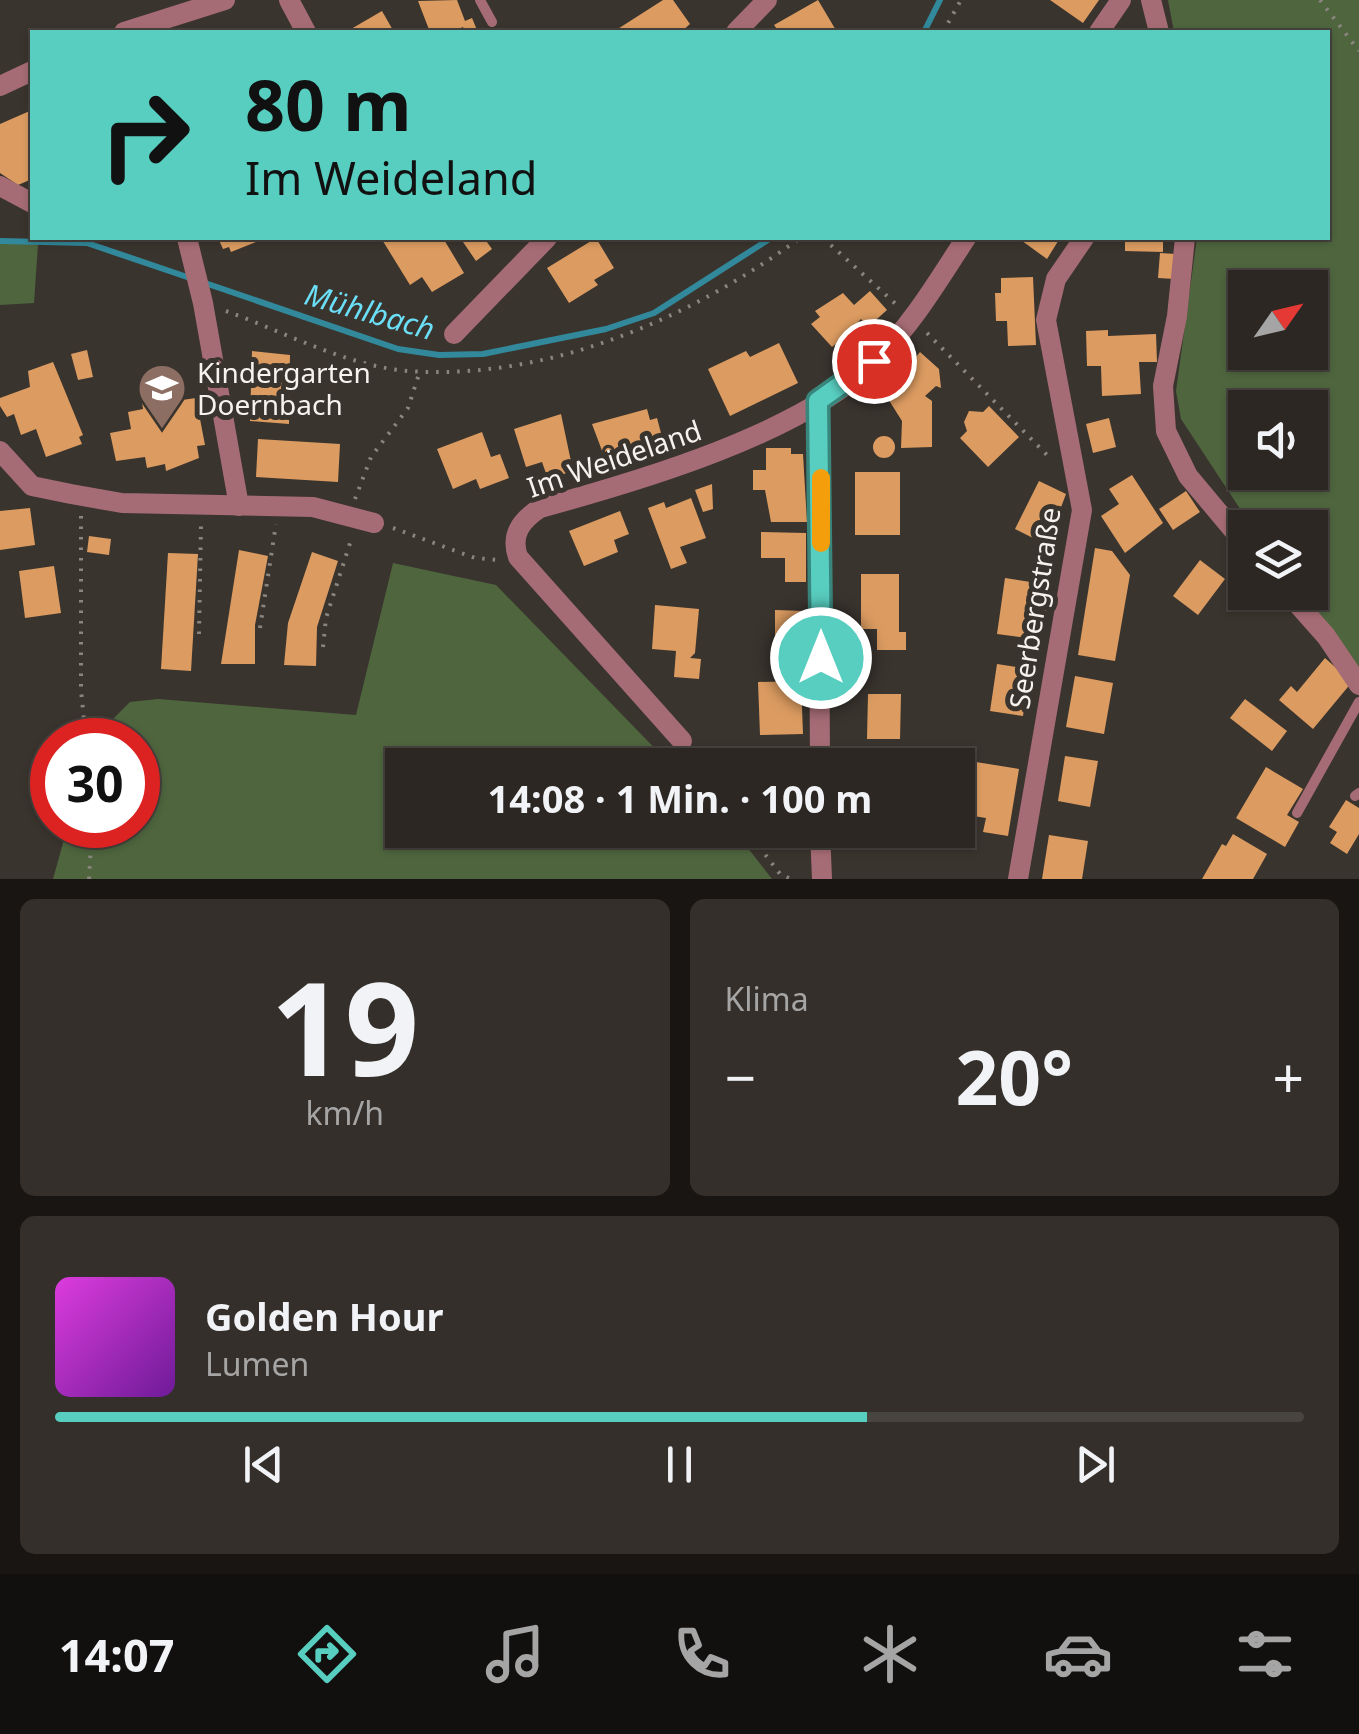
<!DOCTYPE html>
<html lang="de">
<head>
<meta charset="utf-8">
<style>
  :root { --surface:#2c2722; --page:#342f2a; --text:#f1f3f6; --muted:#a6a5a5; --line:#484440; --accent:#58cec0 }
  body { margin:0; font-family:"Noto Sans",sans-serif; background:var(--page); color:var(--text); height:100vh; display:flex; flex-direction:column; font-size:38px; white-space:nowrap }
  * { box-sizing:border-box; margin:0 }
  p { font-size:32px; color:var(--muted) }
  .icon { flex:none; width:55px; height:55px; fill:none; stroke:currentColor; stroke-width:2; stroke-linecap:round; stroke-linejoin:round }
  .map { position:relative; height:879px; overflow:hidden }
  .side { display:flex; flex-direction:column; gap:20px; padding:20px; background:#181513; flex:1 }
  .side>* { flex:none }
  .hud { position:absolute; left:30px; top:30px; width:1300px; height:210px; border-radius:0px; box-shadow:0 2px 8px #0004,0 0 0 2px var(--line); background:#58cec0; color:#111; overflow:hidden }
  .needle { width:65px; rotate:56deg }
  .buttons { position:absolute; left:1228px; top:270px; display:grid; gap:20px }
  .buttons a { display:grid; place-items:center; width:100px; height:100px; border-radius:0px; background:var(--surface); box-shadow:0 2px 8px #0004,0 0 0 2px var(--line); font-size:50px }
  .speed { position:absolute; left:30px; top:718px; display:flex; gap:20px; font-size:50px; font-weight:700; text-align:center }
  .speed>* { display:grid; place-content:center; width:130px; height:130px; border-radius:50%; background:var(--surface); box-shadow:0 2px 8px #0004,0 0 0 2px var(--line); line-height:1 }
  .speed .limit { border:15px solid #d22; background:#fff; color:#111 }
  .pin { position:absolute; display:grid; place-items:center; width:85px; height:85px; color:#fff; margin:-42px; border:5px solid #fff; border-radius:50%; box-shadow:0 2px 10px #0007 }
  .me { position:absolute; width:110px; margin:-55px; rotate:0deg; stroke-linejoin:round; filter:drop-shadow(0 0 8px #0008) }
  .turn { display:flex; align-items:center; gap:35px; height:210px; padding:0 50px; font-size:45px }
  .turn .icon { width:130px; height:130px; stroke-width:2.5 }
  .turn b { display:block; font-size:70px; line-height:85px }
  .big { font-size:75px; font-weight:700; line-height:1.1 }
  .side .tile { flex:1; display:flex; flex-direction:column; justify-content:center; gap:15px; min-width:0; padding:0 35px; border-radius:15px; background:var(--page) }
  .side .dial { align-items:center; gap:0 }
  .dial b { font-size:130px; line-height:1 }
  .song { display:flex; align-items:center; gap:30px }
  .cover { width:120px; height:120px; border-radius:15px; background:linear-gradient(135deg,hsl(300 70% 55%),hsl(280 70% 35%)) }
  .played { height:10px; border-radius:5px; background:linear-gradient(90deg,var(--accent) 65%,var(--line) 65%) }
  .keys { display:flex; justify-content:space-around; direction:ltr }
  .heat { display:flex; justify-content:space-between; align-items:center; font-size:55px; direction:ltr }
  .side .tiles { flex:1; display:grid; gap:20px; grid-template-columns:1fr 1fr }
  .tile:last-child { grid-column:span 2 }
  .trip { position:absolute; left:385px; top:748px; width:590px; height:100px; border-radius:0px; background:var(--surface); box-shadow:0 2px 8px #0004,0 0 0 2px var(--line); font-weight:700; line-height:100px; text-align:center }
  .dock { display:flex; height:160px; justify-content:space-around; align-items:center; background:#12100e; color:var(--muted) }
  .dock .icon { width:70px; height:70px }
  .dock .on { color:var(--accent) }
  .dock b { font-size:45px; color:var(--text) }
  .map>svg:first-child { display:block }
  .green { fill:#4e653e; fill-rule:evenodd }
  .lines { fill:none; stroke-linecap:round; stroke-linejoin:round }
  .stream { stroke:#31899b; stroke-width:6 }
  .building { fill:#dc9c61 }
  .path { stroke:#8a857f; stroke-width:4; stroke-dasharray:2.5 8; stroke-linecap:butt }
  .service { stroke:#a66c75; stroke-width:10 }
  .minor { stroke:#a66c75; stroke-width:20 }
  .tertiary { stroke:#a66c75; stroke-width:20 }
  .route-casing { stroke:#39867d; stroke-width:25 }
  .route { stroke:#58cec0; stroke-width:18 }
  .slow { stroke:#f59e0b; stroke-width:18 }
  .labels { text-anchor:middle; dominant-baseline:central; stroke-width:10; stroke-linejoin:round; paint-order:stroke }
  .poi-label { font-size:28px; fill:#f6f2ee; stroke:#3a342e; text-anchor:start }
  .street-label { font-size:28px; fill:#f6f2ee; stroke:#3a342e }
  .water-label { font-size:30px; font-style:italic; fill:#6bdff7; stroke:#3a342e }
</style>
</head>
<body>
<div class="map">
<svg width="1359" height="879" viewBox="0 0 1359 879">
  <rect width="100%" height="100%" fill="#3a342e"/>
  <g class="green">
    <path d="M1168 0H1359V668L1303 593 1310 592V528L1252 527 1181 419 1176 391 1197 238H1328V32H1174ZM1245 288H1310V352H1245ZM1245 408H1310V472H1245Z"/>
    <polygon points="0,242 38,244 34,303 0,305"/>
    <polygon points="393,563 496,585 671,765 402,765 402,830 734,830 772,879 53,879 68,825 138,825 138,740 92,740 130,702 158,699 356,715"/>
  </g>
  <g class="lines">
    <g class="stream">
      <polyline points="924,32 940,0"/>
      <polyline points="0,241 87,243 193,279"/>
      <polyline points="205,283 398,349 439,355 483,354 606,329 654,313 771,238"/>
    </g>
  </g>
  <g class="building">
    <polygon points="457,0 465,21 472,18 477,30 465,32 463,27 451,32 430,32 418,1"/>
    <polygon points="663,0 673,0 690,24 681,32 613,32"/>
    <polygon points="818,0 837,32 779,32 774,25"/>
    <polygon points="1050,0 1099,0 1083,23"/>
    <polygon points="382,11 394,32 353,32 351,29"/>
    <polygon points="32,110 32,179 18,185 0,173 0,124"/>
    <polygon points="218,238 266,238 231,252 229,247 223,249"/>
    <polygon points="381,238 443,238 464,273 432,292 422,277 410,285"/>
    <polygon points="470,238 484,238 492,249 476,261 463,242"/>
    <polygon points="596,238 614,268 594,280 598,285 569,303 547,268"/>
    <polygon points="1018,238 1060,238 1047,259"/>
    <polygon points="1125,238 1163,238 1163,252 1125,251"/>
    <polygon points="1160,253 1176,254 1175,279 1158,278"/>
    <polygon points="1033,277 1036,345 1008,346 1007,321 996,321 995,293 1001,293 1001,278"/>
    <polygon points="870,291 887,310 868,327 861,319 855,325 861,332 847,345 842,339 832,347 811,324 820,317 815,311 843,293 854,305"/>
    <polygon points="1108,330 1108,336 1156,334 1157,362 1139,362 1141,394 1102,396 1101,366 1087,366 1086,331"/>
    <polygon points="779,343 798,383 730,416 708,369 746,351 750,357"/>
    <polygon points="87,350 93,377 78,380 71,354"/>
    <polygon points="252,351 290,355 289,424 250,421"/>
    <polygon points="920,352 939,369 941,388 936,386 925,396 932,401 932,447 901,448 902,421 885,394"/>
    <polygon points="53,362 83,435 79,437 82,444 46,457 36,429 21,435 14,414 7,417 0,406 0,398 30,387 28,371"/>
    <polygon points="181,394 182,400 196,398 205,445 197,446 199,458 166,471 165,464 147,468 145,457 116,461 110,433 131,429 128,412 143,409 142,402"/>
    <polygon points="989,406 1019,437 988,467 960,438 967,431 964,422 969,411 983,412"/>
    <polygon points="647,409 650,420 657,418 665,448 607,464 592,424"/>
    <polygon points="561,414 573,471 548,479 542,462 526,467 514,429"/>
    <polygon points="1109,418 1116,447 1093,453 1086,424"/>
    <polygon points="482,432 491,457 500,454 509,478 480,489 476,479 453,489 437,449"/>
    <circle cx="884" cy="447" r="11"/>
    <polygon points="258,439 340,444 338,482 256,477"/>
    <polygon points="766,448 791,448 791,454 803,454 807,522 771,522 765,490 753,490 753,470 766,470"/>
    <rect x="855" y="472" width="45" height="63"/>
    <polygon points="1132,475 1163,523 1125,553 1101,516 1119,504 1109,489"/>
    <polygon points="1039,481 1066,494 1047,545 1015,529"/>
    <polygon points="712,484 713,509 703,512 695,490"/>
    <polygon points="1186,491 1200,512 1173,530 1159,509"/>
    <polygon points="691,498 706,538 680,547 687,563 671,569 648,508 664,502 666,508"/>
    <polygon points="30,508 35,545 0,550 0,511"/>
    <polygon points="620,511 629,534 614,540 618,552 584,566 569,531"/>
    <polygon points="761,532 806,533 806,582 785,582 785,558 761,558"/>
    <polygon points="89,536 111,539 109,555 87,552"/>
    <polygon points="1095,548 1112,551 1130,575 1115,661 1078,655"/>
    <polygon points="239,550 268,556 255,625 255,664 221,664"/>
    <polygon points="312,552 338,561 317,627 316,666 284,665 288,623"/>
    <polygon points="168,553 198,554 191,671 161,669"/>
    <polygon points="1200,560 1225,579 1198,615 1173,596"/>
    <polygon points="54,566 61,613 25,618 19,571"/>
    <polygon points="861,574 899,574 899,632 906,632 906,650 877,650 877,629 861,629"/>
    <polygon points="1005,578 1050,585 1042,640 997,634"/>
    <polygon points="655,605 699,609 695,653 690,658 701,659 699,679 674,677 676,651 652,649"/>
    <polygon points="775,610 805,611 804,659 775,658"/>
    <polygon points="1325,658 1352,682 1313,729 1279,700 1291,686 1297,692"/>
    <polygon points="997,664 1030,669 1023,716 990,711"/>
    <polygon points="1075,676 1113,683 1104,734 1066,727"/>
    <polygon points="801,681 803,734 760,735 758,682"/>
    <polygon points="868,694 901,694 900,739 867,739"/>
    <polygon points="1245,699 1287,731 1272,751 1230,718"/>
    <polygon points="1065,756 1098,761 1090,807 1058,801"/>
    <polygon points="976,762 1019,769 1008,836 983,832 986,818 967,815"/>
    <polygon points="1266,767 1303,789 1287,815 1299,822 1285,847 1236,818"/>
    <polygon points="1346,800 1359,808 1359,834 1347,854 1330,843 1337,832 1329,827"/>
    <polygon points="1233,834 1267,854 1253,879 1202,879 1222,844 1226,846"/>
    <polygon points="1049,835 1088,841 1082,879 1042,879"/>
  </g>
  <g class="lines">
    <g class="path">
      <polyline points="1320,0 1359,51"/>
      <polyline points="943,32 961,0"/>
      <polyline points="823,238 898,306"/>
      <path d="M226 311C284 332 347 366 408 371 548 381 691 318 800 238"/>
      <polyline points="927,333 1050,458"/>
      <polyline points="355,499 371,457 408,408 420,371"/>
      <polyline points="81,516 81,690 86,740"/>
      <polyline points="393,528 475,558 498,560"/>
      <polyline points="260,628 276,524"/>
      <polyline points="199,634 201,525"/>
      <polyline points="323,647 326,618 351,540"/>
      <polyline points="746,830 781,875 791,879"/>
      <polyline points="89,879 92,825"/>
    </g>
    <g class="service">
      <polyline points="480,0 492,22"/>
      <polyline points="1355,796 1359,793"/>
      <polyline points="1297,813 1359,702"/>
    </g>
    <g class="minor">
      <polyline points="289,0 306,32"/>
      <polyline points="1151,0 1159,32"/>
      <polyline points="736,32 767,0"/>
      <polyline points="1099,32 1121,0"/>
      <polyline points="0,186 32,203"/>
      <polyline points="187,238 203,303 239,506"/>
      <polyline points="1185,238 1177,316 1163,386 1166,431 1188,476 1245,544"/>
      <polyline points="454,334 547,238"/>
      <polyline points="818,401 820,765"/>
      <polyline points="0,451 32,486 71,494 122,503 313,507 374,523"/>
      <polyline points="1287,592 1326,636 1359,685"/>
      <path d="M682 741 518 557C510 534 522 520 540 508 640 481 800 434 875 361 912 325 938 281 966 238"/>
      <polyline points="820,830 822,879"/>
      <polyline points="1018,879 1082,510 1046,320 1056,279 1084,238"/>
    </g>
    <g class="tertiary">
      <polyline points="124,32 225,0"/>
      <polyline points="0,86 32,71"/>
    </g>
  </g>
  <g class="lines">
    <g class="route-casing">
      <polyline id="route" points="821,658 818,401 874,361"/>
    </g>
    <use href="#route" class="route"/>
    <polyline class="slow" points="821,543 821,478"/>
  </g>
  <defs>
    <g id="school-pin" transform="scale(2.5)"><path d="M0 17L-7.5 6A9.5 9.5 0 1 1 7.5 6Z" fill="#8d6e63" stroke="#3a342e"/><path d="M0-5L7-2L0 1L-7-2ZM-4 1L0 2.5L4 1V4Q0 6-4 4Z" fill="#fff"/></g>
  </defs>
  <g fill-rule="evenodd">
    <use href="#school-pin" x="162" y="388"/>
  </g>
  <g class="labels">
    <g class="poi-label">
      <text x="197" y="372">Kindergarten<tspan x="197" dy="32">Doernbach</tspan></text>
    </g>
    <g class="street-label">
      <text transform="translate(614 458) rotate(-19)">Im Weideland</text>
      <text transform="translate(1034 608) rotate(-81)">Seerbergstraße</text>
    </g>
    <g class="water-label">
      <text transform="translate(370 311) rotate(16)">Mühlbach</text>
    </g>
  </g>
</svg>
<div class="buttons">
<a><svg class="needle" viewBox="-14 -14 28 28"><path d="M0-13l5 13h-10z" fill="#e53935"/><path d="M0 13l5-13h-10z" fill="#a6a5a5"/></svg></a>
<a><svg class="icon" aria-label="sound" viewBox="0 0 24 24"><path d="M4 9h4l5-4v14l-5-4H4zM17 9q2 3 0 6"/></svg></a>
<a><svg class="icon" aria-label="layers" viewBox="0 0 24 24"><path d="M12 4l9 5-9 5-9-5zM3 14l9 5 9-5"/></svg></a>
</div>
<div class="speed"><div class="limit">30</div></div>
<div class="pin" style="left:874px;top:361px;background:#d93025"><svg class="icon" aria-label="arrive" viewBox="0 0 24 24"><path d="M6 21V4h12l-3 4 3 4H6"/></svg></div>
<svg class="me" style="left:821px;top:658px" viewBox="-20 -20 40 40"><circle r="17" fill="#58cec0" stroke="#fff" stroke-width="3"/><path d="M0-11L8 9 0 5-8 9z" fill="#fff"/></svg>
<div class="trip">14:08 · 1 Min. · 100 m</div>
<div class="hud">
<div class="turn"><svg class="icon" aria-label="right" viewBox="0 0 24 24"><path d="M7 20v-9h11M14 6l5 5-5 5"/></svg><div><b>80 m</b>Im Weideland</div></div>
</div>
</div>
<section class="side">
<div class="tiles">
<div class="tile dial"><b>19</b><p>km/h</p></div>
<div class="tile"><p>Klima</p>
<div class="heat"><a>−</a><b class="big">20°</b><a>+</a></div>
</div>
<div class="tile">
<div class="song"><i class="cover"></i><div><b>Golden Hour</b><p>Lumen</p></div></div>
<div class="played"></div>
<div class="keys"><svg class="icon" aria-label="previous" viewBox="0 0 24 24"><path d="M18 5L8 12l10 7zM5 5v14"/></svg><svg class="icon" aria-label="pause" viewBox="0 0 24 24"><path d="M8 5v14M16 5v14"/></svg><svg class="icon" aria-label="next" viewBox="0 0 24 24"><path d="M6 5l10 7-10 7zM19 5v14"/></svg></div>
</div>
</div>
</section>
<nav class="dock">
<b>14:07</b>
<svg class="icon on" aria-label="directions" viewBox="0 0 24 24"><path d="M12 3l9 9-9 9-9-9zM9 14v-3h6M13 9l2 2-2 2"/></svg>
<svg class="icon" aria-label="music" viewBox="0 0 24 24"><path d="M9 18V5l10-2v13"/><circle cx="6" cy="18" r="3"/><circle cx="16" cy="16" r="3"/></svg>
<svg class="icon" aria-label="phone" viewBox="0 0 24 24"><path d="M5 4h4l2 5-3 2q2 4 5 5l2-3 5 2v4C11 20 4 13 5 4z"/></svg>
<svg class="icon" aria-label="climate" viewBox="0 0 24 24"><path d="M12 3v18M4 7l16 10M4 17L20 7"/></svg>
<svg class="icon" aria-label="car" viewBox="0 0 24 24"><path d="M5 17H2v-5l4-1 3-4h7l3 4 3 1v5h-3M9 17h6M6 11h13"/><circle cx="7" cy="17" r="2"/><circle cx="17" cy="17" r="2"/></svg>
<svg class="icon" aria-label="filters" viewBox="0 0 24 24"><path d="M4 7h16M4 17h16"/><circle cx="9" cy="7" r="2"/><circle cx="15" cy="17" r="2"/></svg>
</nav>
</body>
</html>
